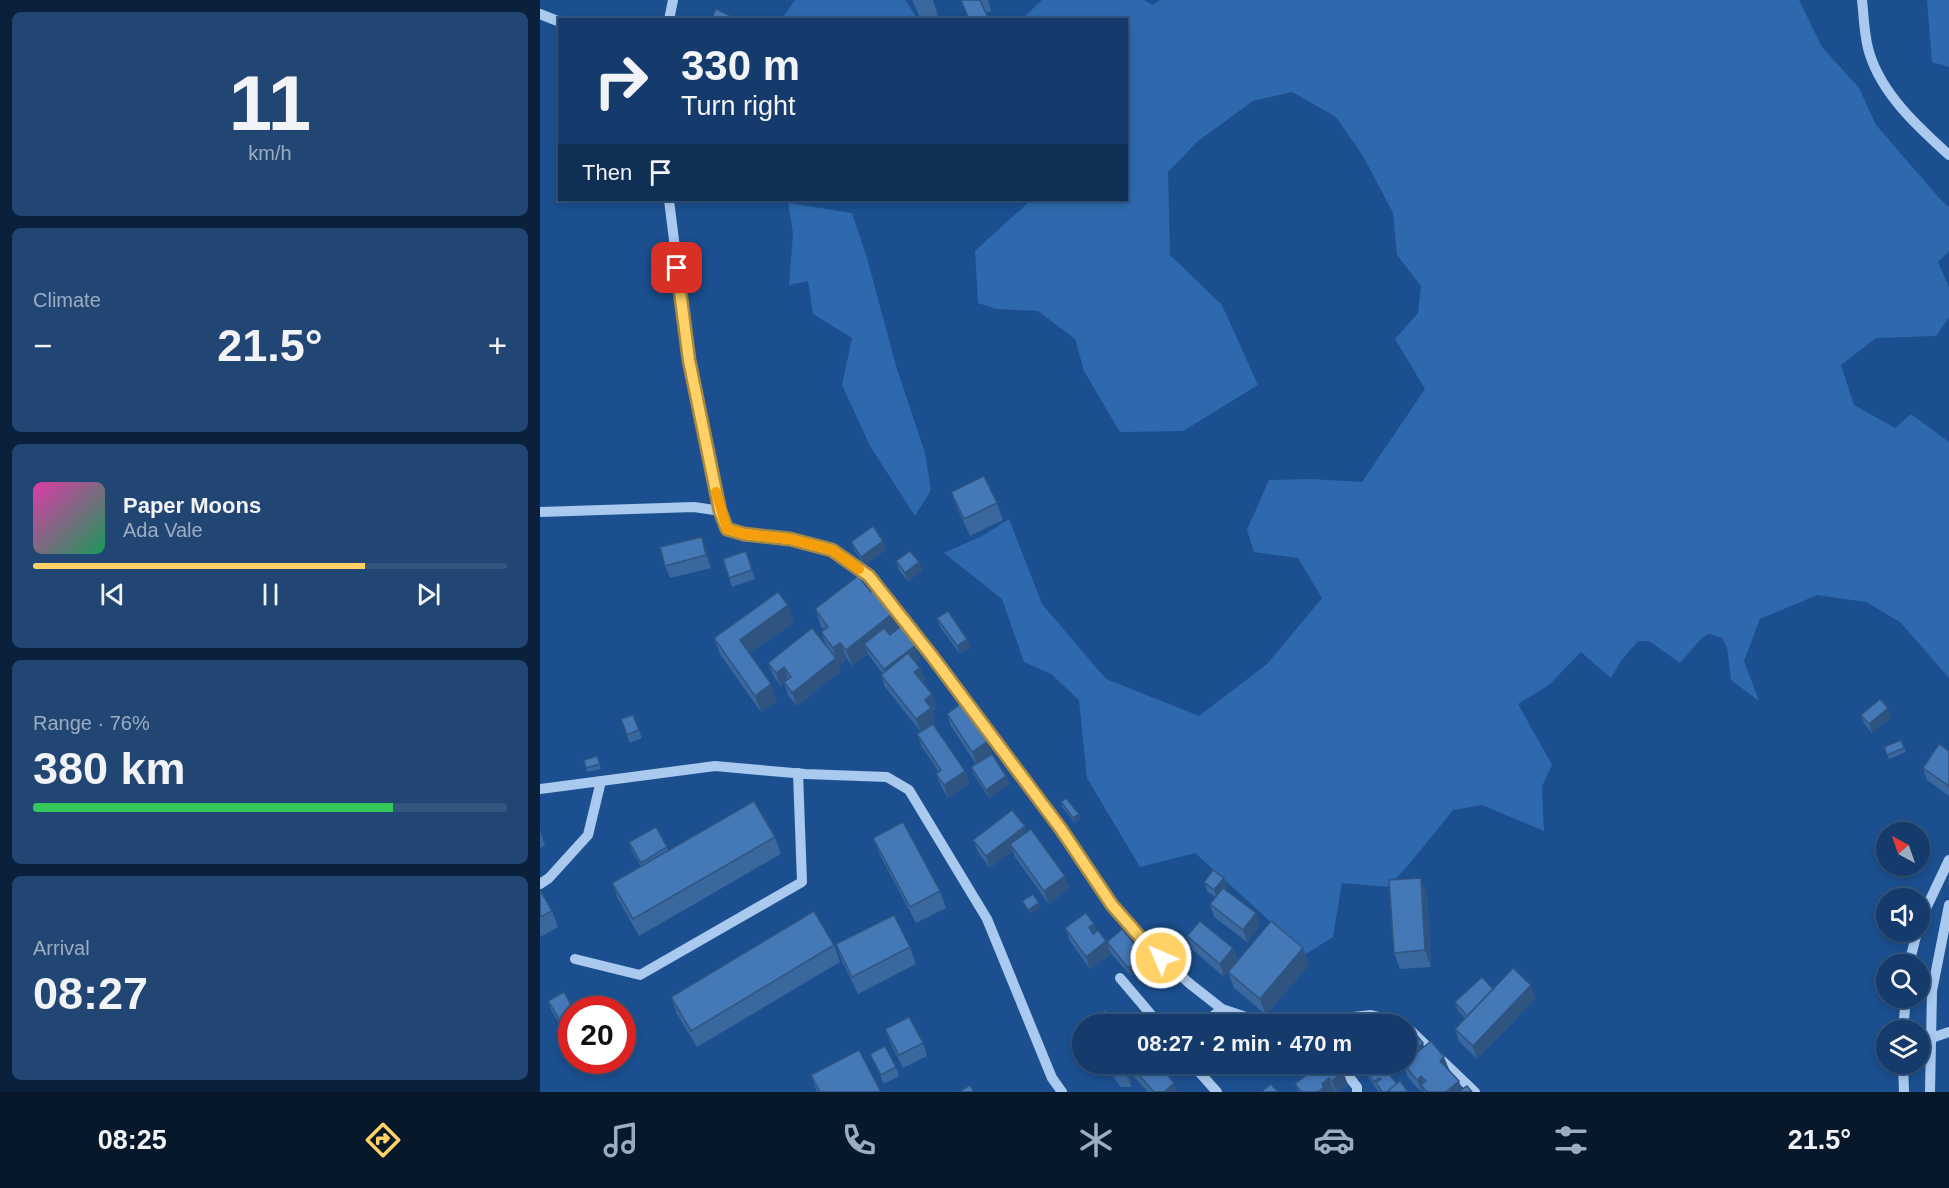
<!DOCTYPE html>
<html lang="en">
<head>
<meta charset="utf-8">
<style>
  :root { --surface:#143b6b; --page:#214673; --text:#f1f3f6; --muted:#9dadc1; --line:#33557e; --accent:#ffd166 }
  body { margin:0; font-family:Arial,sans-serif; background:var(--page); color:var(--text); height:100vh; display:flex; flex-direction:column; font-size:22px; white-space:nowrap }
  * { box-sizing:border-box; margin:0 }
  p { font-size:20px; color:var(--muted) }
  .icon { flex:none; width:33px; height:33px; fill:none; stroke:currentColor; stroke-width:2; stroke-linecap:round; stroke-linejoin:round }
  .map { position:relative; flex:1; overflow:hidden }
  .sheet { display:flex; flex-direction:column; gap:12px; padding:12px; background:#0b203b; width:540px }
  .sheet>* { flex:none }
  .guide { position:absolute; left:18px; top:18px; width:570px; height:183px; border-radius:0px; box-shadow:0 3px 9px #0003,0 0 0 2px var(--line); background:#143b6b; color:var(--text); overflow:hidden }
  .needle { width:39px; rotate:320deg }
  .tools { position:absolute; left:1336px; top:822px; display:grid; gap:12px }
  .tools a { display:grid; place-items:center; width:54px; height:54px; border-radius:50%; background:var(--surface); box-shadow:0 3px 9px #0003,0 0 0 2px var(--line); font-size:30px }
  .speed { position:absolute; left:18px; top:996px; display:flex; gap:12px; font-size:30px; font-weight:700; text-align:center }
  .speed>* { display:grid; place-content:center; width:78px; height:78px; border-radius:50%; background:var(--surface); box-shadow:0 3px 9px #0003,0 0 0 2px var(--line); line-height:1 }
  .speed .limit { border:9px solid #d22; background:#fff; color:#111 }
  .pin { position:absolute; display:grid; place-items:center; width:51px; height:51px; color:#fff; margin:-26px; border-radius:12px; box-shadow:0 3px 9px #0006 }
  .me { position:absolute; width:66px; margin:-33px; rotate:315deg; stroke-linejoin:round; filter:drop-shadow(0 0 4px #0008) }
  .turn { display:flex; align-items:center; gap:21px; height:126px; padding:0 24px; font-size:27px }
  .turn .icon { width:78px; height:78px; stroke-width:2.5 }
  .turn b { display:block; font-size:42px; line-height:51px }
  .then { display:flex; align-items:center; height:57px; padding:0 24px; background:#0003; gap:12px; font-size:22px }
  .big { font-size:45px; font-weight:800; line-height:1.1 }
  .sheet .card { flex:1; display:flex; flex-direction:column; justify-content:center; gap:9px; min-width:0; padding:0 21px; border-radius:9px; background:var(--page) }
  .sheet .dial { align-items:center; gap:0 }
  .dial b { font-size:78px; line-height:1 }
  .song { display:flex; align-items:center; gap:18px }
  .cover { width:72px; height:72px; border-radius:9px; background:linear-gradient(135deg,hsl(320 70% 55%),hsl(150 70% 35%)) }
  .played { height:6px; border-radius:3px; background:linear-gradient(90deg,var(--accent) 70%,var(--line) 70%) }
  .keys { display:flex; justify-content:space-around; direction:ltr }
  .heat { display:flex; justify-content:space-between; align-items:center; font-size:33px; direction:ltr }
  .charge { height:9px; border-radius:4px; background:linear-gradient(90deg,#34c759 76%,var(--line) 0) }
  .trip { position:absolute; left:532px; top:1014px; width:345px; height:60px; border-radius:30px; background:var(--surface); box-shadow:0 3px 9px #0003,0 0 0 2px var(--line); font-weight:800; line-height:60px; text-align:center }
  .menu { display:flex; height:96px; justify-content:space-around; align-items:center; background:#08182b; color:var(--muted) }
  .menu .icon { width:42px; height:42px }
  .menu .selected { color:var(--accent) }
  .menu b { font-size:27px; color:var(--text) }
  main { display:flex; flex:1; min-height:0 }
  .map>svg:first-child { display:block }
  .green { fill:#2e69ad }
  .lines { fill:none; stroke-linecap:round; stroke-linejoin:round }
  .minor { stroke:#a9c9ee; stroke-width:10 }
  .wall { fill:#3a679d }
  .shaded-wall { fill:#305480 }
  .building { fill:#4478b7; stroke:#305480; stroke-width:1.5 }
  .route-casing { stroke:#a68842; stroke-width:15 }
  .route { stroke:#ffd166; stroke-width:10 }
  .slow { stroke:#f59e0b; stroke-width:10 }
</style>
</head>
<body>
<main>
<section class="sheet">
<div class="card dial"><b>11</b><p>km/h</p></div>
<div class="card"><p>Climate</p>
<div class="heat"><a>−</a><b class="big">21.5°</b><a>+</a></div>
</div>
<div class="card">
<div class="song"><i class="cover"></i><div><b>Paper Moons</b><p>Ada Vale</p></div></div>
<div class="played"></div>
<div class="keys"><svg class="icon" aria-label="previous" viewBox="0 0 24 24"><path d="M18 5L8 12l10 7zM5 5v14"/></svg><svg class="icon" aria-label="pause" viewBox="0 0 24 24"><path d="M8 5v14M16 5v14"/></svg><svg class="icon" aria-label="next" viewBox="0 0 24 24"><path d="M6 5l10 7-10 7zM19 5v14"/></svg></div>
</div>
<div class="card"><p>Range · 76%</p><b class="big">380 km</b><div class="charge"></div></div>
<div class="card"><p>Arrival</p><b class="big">08:27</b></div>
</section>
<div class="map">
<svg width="1409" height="1092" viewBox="0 0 1409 1092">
  <rect width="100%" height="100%" fill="#1b4f8f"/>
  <g class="green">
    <polygon points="255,0 365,0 378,19 243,19 243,17"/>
    <polygon points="502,0 604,0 613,5 620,0 1259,0 1282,47 1319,88 1336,125 1401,200 1409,207 1409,251 1398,262 1409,287 1409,317 1396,336 1336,338 1301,365 1314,405 1355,428 1371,414 1409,442 1409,678 1360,622 1326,602 1277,595 1220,619 1204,661 1219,701 1191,680 1187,648 1182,638 1169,634 1162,638 1140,663 1109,641 1098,641 1081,661 1071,678 1041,652 1009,685 978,704 1012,765 1002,786 1004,831 942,805 913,810 871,862 848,887 802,883 793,937 766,954 655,853 600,867 547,778 539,700 511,674 484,662 462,599 404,553 444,535 469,519 502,604 566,679 659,716 727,664 782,598 758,558 714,552 707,530 729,480 771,479 822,482 885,389 855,339 878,313 881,286 857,255 853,213 823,156 796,117 752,92 713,101 658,141 628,172 630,255 682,305 718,385 643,431 580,432 544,371 535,339 498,311 456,309 438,303 435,251 491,200 586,200 586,20 482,19"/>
    <polygon points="1387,0 1409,0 1409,67 1392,62"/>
    <polygon points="248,203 312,213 327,258 356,366 385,453 391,490 375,516 330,446 302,385 312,338 273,314 268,281 249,285 253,233"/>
  </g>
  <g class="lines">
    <g class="minor">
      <path d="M1322 0C1324 17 1324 38 1330 55 1343 95 1378 127 1409 155"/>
      <polyline points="0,14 20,22"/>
      <polyline points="129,20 133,0"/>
      <polyline points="129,200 149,360 181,511 187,529 204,534 250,539 292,550 329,576 392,656 521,829 572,905 607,945 649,983 682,1009 709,1018 731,1021 768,1022 831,1015 856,1021 863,1024"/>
      <polyline points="0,512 154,507 181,511"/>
      <polyline points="0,789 175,766 265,774 347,777 369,790 447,919 512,1078 522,1092"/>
      <polyline points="0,884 9,878 48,835 61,781"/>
      <polyline points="1380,921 1409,860"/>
      <polyline points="35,959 100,975 262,882 258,773"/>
      <polyline points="1369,964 1377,932"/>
      <polyline points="580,978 619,1024"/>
      <polyline points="663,1024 682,1009"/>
      <polyline points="867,1027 935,1092"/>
      <polyline points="1363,1030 1366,998"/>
      <polyline points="1380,1042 1409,1032"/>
      <polyline points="652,1064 677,1092"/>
      <polyline points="799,1064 817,1087 817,1092"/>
      <polyline points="1363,1064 1364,1092"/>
      <polyline points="1390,1092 1392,991 1409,905"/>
    </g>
  </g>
  <g class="wall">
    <polygon points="372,0 393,0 398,15 390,20 381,20"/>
    <polygon points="421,0 448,0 451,11 446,13 448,20 428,20"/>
    <polygon points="411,492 457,503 463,520 430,536 417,508"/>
    <polygon points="311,542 346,550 324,565 314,550"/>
    <polygon points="166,549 171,568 130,578 125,566"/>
    <polygon points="206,551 215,579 192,587 183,559"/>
    <polygon points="356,561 379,562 382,571 368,581 359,570"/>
    <polygon points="275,609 359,628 380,658 375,662 380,668 385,680 382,682 392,694 397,707 392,711 395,720 382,731 425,771 429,783 408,798 401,786 396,774 399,772 382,747 377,734 381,732 345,687 341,675 342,673 328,654 312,666 307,659 299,665 298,663 301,671 257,706 248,695 244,683 241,686 233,675 228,663 286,645 281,632 284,630 281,626"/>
    <polygon points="397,618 430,647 420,654 400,627"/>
    <polygon points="254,622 209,654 237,701 221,712 180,654 174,638"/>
    <polygon points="407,714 452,754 466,776 470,784 449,798 434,775 431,767 436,764 411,726"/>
    <polygon points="93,715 102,738 90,743 81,719"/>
    <polygon points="1321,715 1351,717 1332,733 1324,723"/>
    <polygon points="1361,740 1366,752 1349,759 1344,747"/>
    <polygon points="1409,751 1409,796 1387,780 1383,768"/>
    <polygon points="57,756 61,769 47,772 46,768"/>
    <polygon points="521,802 539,814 540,818 535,823 522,807"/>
    <polygon points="0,831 5,845 0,848"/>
    <polygon points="487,832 530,888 509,904 475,857 473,851 450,868 438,852 433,840"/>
    <polygon points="235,837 241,854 99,936 78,899 72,883 101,866 92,851 89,842 127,847 128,850"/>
    <polygon points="333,838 400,891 406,908 376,923 340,855"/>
    <polygon points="664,882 687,887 685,889 720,926 707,942 674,917 670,904 675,897 667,891"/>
    <polygon points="0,890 12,911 18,927 0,937"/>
    <polygon points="887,894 891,967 860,969 854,953"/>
    <polygon points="554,924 556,931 567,942 603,955 606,963 591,976 570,952 571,954 550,969 530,941 525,928"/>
    <polygon points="647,936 693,948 698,961 684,977 652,949"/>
    <polygon points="296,944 370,947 376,964 318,994 302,961"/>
    <polygon points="294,945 300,962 157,1047 137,1014 131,997"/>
    <polygon points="763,948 769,965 726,1015 694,988 688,972"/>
    <polygon points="953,989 996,998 937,1059 919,1041 915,1029 925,1018 918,1011 915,1002"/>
    <polygon points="8,1001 32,1010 32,1026 24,1031 11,1010"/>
    <polygon points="867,1024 884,1047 909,1069 922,1089 932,1092 884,1092 883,1091 881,1092 868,1077 863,1064 867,1064"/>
    <polygon points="345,1029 383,1043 387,1056 363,1068 350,1042"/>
    <polygon points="330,1054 356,1067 359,1076 344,1084 334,1062"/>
    <polygon points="577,1064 618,1064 638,1092 608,1092 587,1069 591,1079 591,1087 581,1087 576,1081 571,1068 577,1066"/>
    <polygon points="816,1064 841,1064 857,1084 868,1092 839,1092 827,1076 824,1068 825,1067 822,1065 819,1067"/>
    <polygon points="803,1072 808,1085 798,1092 795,1092 794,1091 792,1092 758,1092 755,1084"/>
    <polygon points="271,1075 341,1092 277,1092"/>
  </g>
  <g class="shaded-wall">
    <polygon points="162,537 166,549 171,568 166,555"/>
    <polygon points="343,541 346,550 324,565 321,557"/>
    <polygon points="379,562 382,571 368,581 365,573"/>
    <polygon points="248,605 254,622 206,656 200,640"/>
    <polygon points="353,613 359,630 331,652 324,644 328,654 312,666 306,650"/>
    <polygon points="427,639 430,647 420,654 417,646"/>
    <polygon points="300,643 307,659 299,665 293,648"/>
    <polygon points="376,645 380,658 349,682 344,669"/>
    <polygon points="296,658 301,671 257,706 252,693"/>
    <polygon points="244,667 248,680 241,686 236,673"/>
    <polygon points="380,668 385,680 379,685 374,672"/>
    <polygon points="231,684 237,701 221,712 215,696"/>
    <polygon points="392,694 397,707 392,711 395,720 381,732 376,719 385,700"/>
    <polygon points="1348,708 1351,717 1332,733 1329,724"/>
    <polygon points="448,741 452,754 437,764 432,752"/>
    <polygon points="425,771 429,783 408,798 404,785"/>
    <polygon points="466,776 470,784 449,798 446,790"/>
    <polygon points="539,814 540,818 535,823 533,818"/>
    <polygon points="485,826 489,839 470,844 473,851 450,868 446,856"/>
    <polygon points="525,876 530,888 509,904 504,891"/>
    <polygon points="684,878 687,887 677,899 674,890"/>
    <polygon points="881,878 887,894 891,967 885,950"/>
    <polygon points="499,903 501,907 489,914 488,910"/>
    <polygon points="716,913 720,926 707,942 703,930"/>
    <polygon points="554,924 558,936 553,940 549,927"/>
    <polygon points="566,941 571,954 550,969 546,957"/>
    <polygon points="693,948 698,961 684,977 680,964"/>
    <polygon points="763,948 769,965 726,1015 720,999"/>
    <polygon points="603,955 606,963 591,976 588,968"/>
    <polygon points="991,985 996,998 937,1059 933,1046"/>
    <polygon points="883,1043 887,1055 873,1067 868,1055"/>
    <polygon points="904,1057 909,1069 904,1073 900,1061"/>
    <polygon points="586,1066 591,1079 591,1087 586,1074"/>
    <polygon points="803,1072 808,1085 798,1092 796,1092 792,1081"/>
    <polygon points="881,1076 886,1088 881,1085 883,1091 882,1092 877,1080"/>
    <polygon points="789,1078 794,1091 792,1092 778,1092 782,1084"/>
    <polygon points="919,1081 923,1092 906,1092"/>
    <polygon points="634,1083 638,1092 624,1092"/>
  </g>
  <g class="building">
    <polygon points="421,0 440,0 448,18 444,20 429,20"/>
    <polygon points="176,9 199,20 171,20"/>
    <polygon points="444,476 457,503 424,519 411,492"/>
    <polygon points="333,526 343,541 321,557 311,542"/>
    <polygon points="162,537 166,555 125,566 120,547"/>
    <polygon points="206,551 212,570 189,578 183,559"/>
    <polygon points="370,551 379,562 365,573 356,561"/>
    <polygon points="318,576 331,592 335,589 353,613 306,650 300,643 293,648 281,632 288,627 275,609"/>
    <polygon points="238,592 248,605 200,640 231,684 215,696 174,638"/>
    <polygon points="408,611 427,639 417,646 397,618"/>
    <polygon points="361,626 376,645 344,669 324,644 344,628 350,635"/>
    <polygon points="272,628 296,658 252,693 244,682 251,677 244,667 236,673 228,663"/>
    <polygon points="368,653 380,668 374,672 392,694 385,700 391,708 376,719 341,675"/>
    <polygon points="1340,699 1348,708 1329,724 1321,715"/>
    <polygon points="422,703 448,741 432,752 407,714"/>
    <polygon points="93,715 99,730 87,735 81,719"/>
    <polygon points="393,724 425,771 404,785 396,774 401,770 377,734"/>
    <polygon points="1361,740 1364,748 1347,755 1344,747"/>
    <polygon points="1399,744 1409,751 1409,786 1383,768"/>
    <polygon points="452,754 466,776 446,790 431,767"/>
    <polygon points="57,756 60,764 46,768 44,760"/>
    <polygon points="526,798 539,814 533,818 521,802"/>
    <polygon points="214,801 235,837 93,919 72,883"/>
    <polygon points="472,810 485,826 446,856 433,840"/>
    <polygon points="363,822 400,891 370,907 333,838"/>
    <polygon points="116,827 127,847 101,863 89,842"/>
    <polygon points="491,829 525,876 504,891 470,844"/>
    <polygon points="673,870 684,878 674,890 664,882"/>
    <polygon points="881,878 885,950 854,953 849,880"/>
    <polygon points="683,888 716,913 703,930 670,904"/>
    <polygon points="0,890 12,911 0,917"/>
    <polygon points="493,894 499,903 488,910 482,901"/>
    <polygon points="274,911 294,945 151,1031 131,997"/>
    <polygon points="546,913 554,924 549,927 553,934 558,930 566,941 546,957 525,928"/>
    <polygon points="354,915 370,947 312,977 296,944"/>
    <polygon points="660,921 693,948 680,964 647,936"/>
    <polygon points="731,921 763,948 720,999 688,972"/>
    <polygon points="582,929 603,955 588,968 567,942"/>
    <polygon points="973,968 991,985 933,1046 915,1029"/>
    <polygon points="942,977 953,989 927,1016 915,1002"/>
    <polygon points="24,992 34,1010 32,1010 32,1016 21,1022 8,1001"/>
    <polygon points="565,1010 578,1024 554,1024 552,1022"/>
    <polygon points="810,1014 819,1024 802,1024 804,1021 803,1020"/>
    <polygon points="369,1017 383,1043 359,1055 345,1029"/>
    <polygon points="861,1017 883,1043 868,1055 867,1053 867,1024 851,1024"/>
    <polygon points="891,1041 904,1057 900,1061 919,1081 906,1092 887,1092 881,1085 886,1081 881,1076 877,1080 864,1064 867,1064 867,1061"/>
    <polygon points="345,1046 356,1067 341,1075 330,1054"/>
    <polygon points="319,1050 341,1092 280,1092 271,1075"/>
    <polygon points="577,1064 583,1064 586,1066 586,1074 577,1075 571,1068 577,1066"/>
    <polygon points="589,1064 618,1064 634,1083 624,1092 614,1092"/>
    <polygon points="781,1064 796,1064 803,1072 792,1081 789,1078 782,1084 784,1087 778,1092 761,1092 755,1084"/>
    <polygon points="830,1064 841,1064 857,1084 848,1091 848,1092 842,1092 836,1083 841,1079 839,1078 834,1082 824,1068"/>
    <polygon points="860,1081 868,1092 849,1092 848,1091"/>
    <polygon points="731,1084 738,1092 721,1092"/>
    <polygon points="430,1085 434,1092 419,1092"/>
    <polygon points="927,1086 932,1092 918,1092"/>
  </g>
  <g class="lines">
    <g class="route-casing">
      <polyline id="route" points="137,268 149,360 180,511 187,529 204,534 250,539 292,550 329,576 392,656 521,829 572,905 607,945 621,958"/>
    </g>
    <use href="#route" class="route"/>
    <polyline class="slow" points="176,492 187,529 204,534 250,539 292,550 319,569"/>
  </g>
</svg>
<div class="tools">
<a><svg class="needle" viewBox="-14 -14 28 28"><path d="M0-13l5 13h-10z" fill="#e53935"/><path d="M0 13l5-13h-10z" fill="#9dadc1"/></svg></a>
<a><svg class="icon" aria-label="sound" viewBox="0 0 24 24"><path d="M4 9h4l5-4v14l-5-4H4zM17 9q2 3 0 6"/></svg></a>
<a><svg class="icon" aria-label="search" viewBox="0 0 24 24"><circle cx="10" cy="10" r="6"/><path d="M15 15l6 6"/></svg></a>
<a><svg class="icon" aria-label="layers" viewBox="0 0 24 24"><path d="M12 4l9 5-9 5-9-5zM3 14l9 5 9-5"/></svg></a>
</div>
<div class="speed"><div class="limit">20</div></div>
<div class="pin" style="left:137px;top:268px;background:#d93025"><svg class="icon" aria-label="arrive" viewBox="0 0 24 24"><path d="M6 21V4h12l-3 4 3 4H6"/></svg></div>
<svg class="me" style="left:621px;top:958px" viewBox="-20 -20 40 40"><circle r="17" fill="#ffd166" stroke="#fff" stroke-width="3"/><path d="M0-11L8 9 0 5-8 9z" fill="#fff"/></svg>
<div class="trip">08:27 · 2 min · 470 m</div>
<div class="guide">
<div class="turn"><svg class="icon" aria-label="right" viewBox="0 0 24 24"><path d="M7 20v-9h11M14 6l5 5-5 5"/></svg><div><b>330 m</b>Turn right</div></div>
<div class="then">Then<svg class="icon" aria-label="arrive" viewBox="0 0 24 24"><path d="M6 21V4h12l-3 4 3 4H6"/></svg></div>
</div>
</div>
</main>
<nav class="menu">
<b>08:25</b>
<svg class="icon selected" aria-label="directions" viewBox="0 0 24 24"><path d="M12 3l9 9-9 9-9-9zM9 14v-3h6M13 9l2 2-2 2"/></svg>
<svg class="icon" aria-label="music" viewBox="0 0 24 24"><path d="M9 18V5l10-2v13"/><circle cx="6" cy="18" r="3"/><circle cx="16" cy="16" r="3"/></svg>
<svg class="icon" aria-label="phone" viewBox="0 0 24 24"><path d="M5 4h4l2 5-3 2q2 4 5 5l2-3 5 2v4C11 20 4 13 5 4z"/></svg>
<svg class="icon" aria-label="climate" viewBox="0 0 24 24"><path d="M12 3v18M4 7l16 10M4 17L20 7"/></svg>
<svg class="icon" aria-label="car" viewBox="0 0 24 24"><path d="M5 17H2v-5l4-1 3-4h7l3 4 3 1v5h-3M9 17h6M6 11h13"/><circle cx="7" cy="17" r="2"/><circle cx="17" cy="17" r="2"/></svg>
<svg class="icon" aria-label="filters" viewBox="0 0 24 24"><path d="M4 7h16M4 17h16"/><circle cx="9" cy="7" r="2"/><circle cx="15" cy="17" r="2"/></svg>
<b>21.5°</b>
</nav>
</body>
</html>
